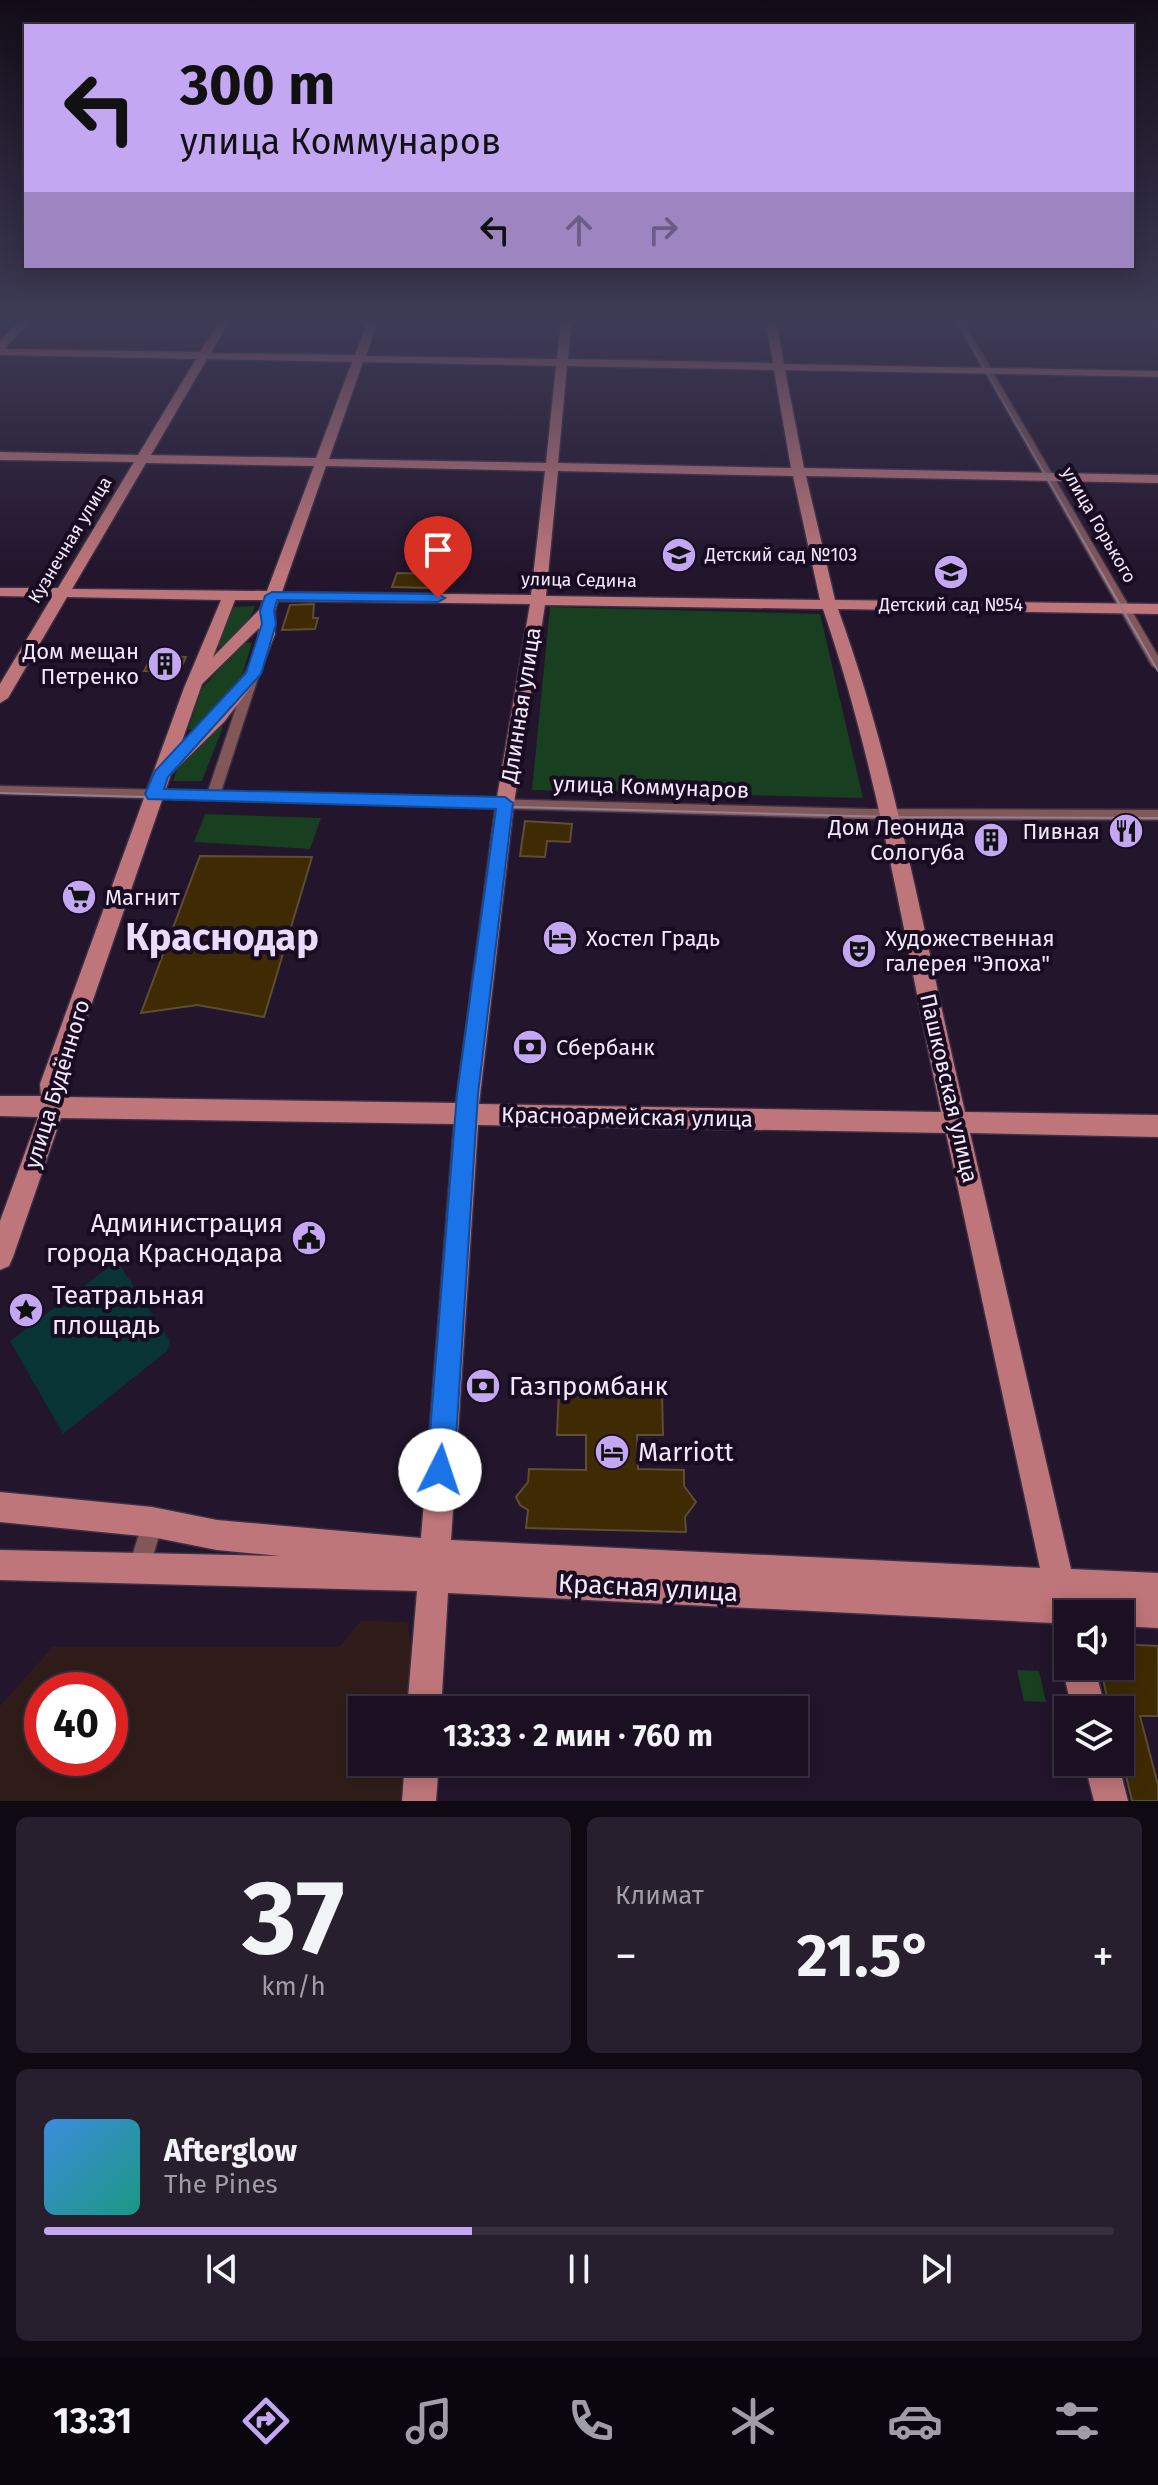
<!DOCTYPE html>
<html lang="ru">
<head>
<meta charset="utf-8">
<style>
  :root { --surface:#1a1021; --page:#271e2e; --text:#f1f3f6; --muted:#9f9da5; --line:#38303f; --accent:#c3a7f2 }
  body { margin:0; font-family:"Fira Sans",sans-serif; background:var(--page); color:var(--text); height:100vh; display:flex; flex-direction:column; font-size:30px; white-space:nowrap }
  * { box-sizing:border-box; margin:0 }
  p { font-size:26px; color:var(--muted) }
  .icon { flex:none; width:44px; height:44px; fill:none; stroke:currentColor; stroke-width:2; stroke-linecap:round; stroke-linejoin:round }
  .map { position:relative; height:1801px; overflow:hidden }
  .side { display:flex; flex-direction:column; gap:16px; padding:16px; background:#0e0912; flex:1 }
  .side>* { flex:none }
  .top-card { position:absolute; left:24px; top:24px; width:1110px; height:244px; border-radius:0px; box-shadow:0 4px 20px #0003,0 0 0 2px var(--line); background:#c3a7f2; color:#111; overflow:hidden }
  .fabs { position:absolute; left:1054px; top:1600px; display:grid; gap:16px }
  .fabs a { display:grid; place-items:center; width:80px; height:80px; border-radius:0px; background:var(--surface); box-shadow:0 4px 20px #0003,0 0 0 2px var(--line); font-size:40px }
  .speed { position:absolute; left:24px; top:1672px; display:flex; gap:16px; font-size:40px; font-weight:700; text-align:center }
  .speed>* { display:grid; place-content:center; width:104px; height:104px; border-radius:50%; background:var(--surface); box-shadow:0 4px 20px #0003,0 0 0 2px var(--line); line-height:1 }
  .speed .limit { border:12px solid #d22; background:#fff; color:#111 }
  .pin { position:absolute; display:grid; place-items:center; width:68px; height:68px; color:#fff; margin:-82px -34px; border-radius:50% 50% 50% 0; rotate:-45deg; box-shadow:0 0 8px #0007 }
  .pin .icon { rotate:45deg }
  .me { position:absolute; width:88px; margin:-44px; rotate:4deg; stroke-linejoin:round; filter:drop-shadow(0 0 6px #0008) }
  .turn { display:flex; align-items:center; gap:28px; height:168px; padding:0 24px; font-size:36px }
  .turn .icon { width:104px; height:104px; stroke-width:2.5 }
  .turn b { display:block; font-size:56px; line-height:68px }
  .lanes { display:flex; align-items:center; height:76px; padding:0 24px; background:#0003; justify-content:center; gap:40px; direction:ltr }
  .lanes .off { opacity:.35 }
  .big { font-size:60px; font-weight:700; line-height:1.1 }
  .side .tile { flex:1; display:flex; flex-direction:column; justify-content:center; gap:12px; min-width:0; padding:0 28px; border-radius:12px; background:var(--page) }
  .side .dial { align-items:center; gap:0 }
  .dial b { font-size:104px; line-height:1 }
  .song { display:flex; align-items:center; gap:24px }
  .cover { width:96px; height:96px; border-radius:12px; background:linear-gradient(135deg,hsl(210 70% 55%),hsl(170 70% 35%)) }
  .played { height:8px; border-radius:4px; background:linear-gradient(90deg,var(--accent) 40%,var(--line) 40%) }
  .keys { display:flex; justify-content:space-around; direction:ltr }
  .heat { display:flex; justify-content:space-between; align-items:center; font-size:44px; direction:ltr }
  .side .tiles { flex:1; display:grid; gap:16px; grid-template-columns:1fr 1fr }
  .tile:last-child { grid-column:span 2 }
  .trip { position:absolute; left:348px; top:1696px; width:460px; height:80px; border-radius:0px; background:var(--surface); box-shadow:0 4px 20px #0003,0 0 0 2px var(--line); font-weight:700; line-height:80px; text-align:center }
  .tabs { display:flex; height:128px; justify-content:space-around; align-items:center; background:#0a060d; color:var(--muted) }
  .tabs .icon { width:56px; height:56px }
  .tabs .on { color:var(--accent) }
  .tabs b { font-size:36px; color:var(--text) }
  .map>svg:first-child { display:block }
  .medical { fill:#301d1a; fill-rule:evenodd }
  .green { fill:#183f1f }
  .water { fill:#083435 }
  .building { fill:#3f2b03; stroke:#5d4d33; stroke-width:2 }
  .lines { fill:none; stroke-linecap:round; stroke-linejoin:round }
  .street-casing { stroke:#3b2f45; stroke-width:3 }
  .secondary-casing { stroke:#3b2f45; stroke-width:3 }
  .street { fill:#835658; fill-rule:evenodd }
  .secondary { fill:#bf767a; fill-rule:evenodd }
  .tram { stroke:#8c8195; stroke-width:2 }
  .route { fill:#1a73e8; stroke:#114b97; stroke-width:2 }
  .labels { text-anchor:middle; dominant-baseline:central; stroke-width:8; stroke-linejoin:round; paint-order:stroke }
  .far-street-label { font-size:18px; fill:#f2eafa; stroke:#190c22 }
  .far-poi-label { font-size:18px; fill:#f2eafa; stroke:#190c22; text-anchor:start }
  .poi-label { font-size:22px; fill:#f2eafa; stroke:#190c22; text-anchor:start }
  .street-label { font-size:22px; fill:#f2eafa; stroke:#190c22 }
  .near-poi-label { font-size:26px; fill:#f2eafa; stroke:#190c22; text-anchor:start }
  .near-street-label { font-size:26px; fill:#f2eafa; stroke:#190c22 }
  .town-label { font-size:38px; font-weight:bold; fill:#ebdbfa; stroke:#190c22 }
</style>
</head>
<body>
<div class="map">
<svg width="1158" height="1801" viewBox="0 0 1158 1801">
  <rect width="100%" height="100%" fill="#22152c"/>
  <path class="medical" d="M361 1621 407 1622 414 1665 411 1710H362V1762H408L405 1801H0V1706L53 1647H339ZM42 1690H110V1758H42Z"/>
  <g class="green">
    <polygon points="255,606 249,620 224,648 216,647 231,607"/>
    <polygon points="550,607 820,614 863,798 532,790"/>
    <polygon points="252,642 241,679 195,729 188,730 202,688 243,643"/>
    <polygon points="218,725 223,727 202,781 173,781 179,765"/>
    <polygon points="205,814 321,818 310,849 194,842"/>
    <polygon points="1017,1670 1039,1671 1046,1702 1024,1701"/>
  </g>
  <polygon class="water" points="117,1261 170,1341 167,1351 63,1434 10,1341"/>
  <g class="building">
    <polygon points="397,573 434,574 430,588 392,587"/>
    <polygon points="314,604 313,618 318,618 315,629 282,630 290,605"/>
    <polygon points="152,656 159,656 186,657 179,672 144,671"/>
    <polygon points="525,821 572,824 570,842 547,841 545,857 520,856"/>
    <polygon points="200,856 312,857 264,1017 197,1005 141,1013"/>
    <polygon points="559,1390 662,1392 663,1435 637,1435 638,1469 684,1470 684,1486 696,1502 685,1517 686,1532 526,1528 528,1510 520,1505 516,1497 528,1482 529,1469 586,1470 586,1435 557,1435"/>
    <polygon points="1120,1644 1158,1646 1158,1716 1140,1716 1158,1785 1158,1801 1132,1801 1120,1751 1120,1710 1110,1710 1100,1666 1120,1666"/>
  </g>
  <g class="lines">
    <g class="street-casing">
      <g id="street">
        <polygon points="956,321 963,321 1158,656 1158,669 1152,666"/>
        <polygon points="253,671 259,675 221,792 867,809 1158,810 1158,820 867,819 0,794 0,786 208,791 247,675"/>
        <polygon points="152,1511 159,1515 163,1522 147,1577 139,1580 131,1577 128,1569 145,1515"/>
      </g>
    </g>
    <g class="secondary-casing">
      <g id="secondary">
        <path d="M20 321H30L4 349 200 352 219 321H229L211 353 355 355 368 321H378L366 356 557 359 561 321H571L568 359 773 363 766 321H776L784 364 1158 371V377L785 370 804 468 1158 475V483L806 476 835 600 1158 604V614L838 609C897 772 925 943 965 1112L1158 1115V1137L970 1133 1071 1569 1158 1573V1628L1120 1626V1614H1068V1639L1057 1634 1052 1623 448 1593 441 1710H407L417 1591 0 1580V1550L281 1556 217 1550 152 1537 0 1522V1492L152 1507 217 1520 421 1538 454 1124 61 1118 13 1257 9 1266 0 1270V1221L38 1117 0 1116V1096H41L40 1084 184 688 221 600 67 597 8 698 0 703V684L52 597 0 596V588H58L134 462 0 460V452L138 455 196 359 0 355V341ZM207 359 352 362 316 458 151 455ZM363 362 556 366 546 463 329 459ZM567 366 774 370 791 468 558 463ZM146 463 314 466 267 591 72 589ZM326 466 545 471 531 595 282 592ZM558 471 793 476 820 600 546 596ZM235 600H263L260 609 213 657ZM278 601 530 604 496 803 456 1103 64 1097V1084L171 774 224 722 258 678 275 634V611ZM545 605 823 609C879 772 905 943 941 1112L479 1104 514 803ZM259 628C259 675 212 715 181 744L202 684ZM478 1125 946 1133 1040 1568 451 1540Z"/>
        <polygon points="1150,321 1158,321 1158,327"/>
        <polygon points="1066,1654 1068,1666 1094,1666 1106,1710 1072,1710 1062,1666"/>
        <polygon points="405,1762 439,1762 436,1801 402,1801"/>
        <polygon points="1084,1762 1118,1762 1128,1801 1094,1801"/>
      </g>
    </g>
    <use href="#street" class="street"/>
    <use href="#secondary" class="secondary"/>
    <g class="tram">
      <polyline points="957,321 1158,671"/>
      <polyline points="0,793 892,817 1158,818"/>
    </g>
  </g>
  <linearGradient id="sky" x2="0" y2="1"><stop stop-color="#130c18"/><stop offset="0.56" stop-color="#3e3b56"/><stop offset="1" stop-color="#3e3b56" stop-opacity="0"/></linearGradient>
  <rect width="1158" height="573" fill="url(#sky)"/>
  <polygon class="route" points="272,592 438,594 445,598 438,602 277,600 274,611 276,624 261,674 168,777 164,789 505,797 513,803 478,1094 454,1470 450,1480 440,1484 431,1480 427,1470 457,1094 496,809 148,799 145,794 155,771 246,673 262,624 260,611 265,596"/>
  <defs>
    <g id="school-disc" transform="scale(1.8)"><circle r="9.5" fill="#c3a7f2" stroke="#190c22"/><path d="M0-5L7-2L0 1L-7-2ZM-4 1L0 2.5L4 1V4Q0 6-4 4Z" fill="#111"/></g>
    <g id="building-disc" transform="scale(1.8)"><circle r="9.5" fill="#c3a7f2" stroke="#190c22"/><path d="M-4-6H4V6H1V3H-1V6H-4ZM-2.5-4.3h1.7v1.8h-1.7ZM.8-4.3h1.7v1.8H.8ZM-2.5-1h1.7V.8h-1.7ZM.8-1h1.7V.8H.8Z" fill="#111"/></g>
    <g id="restaurant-disc" transform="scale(1.8)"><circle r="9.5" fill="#c3a7f2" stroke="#190c22"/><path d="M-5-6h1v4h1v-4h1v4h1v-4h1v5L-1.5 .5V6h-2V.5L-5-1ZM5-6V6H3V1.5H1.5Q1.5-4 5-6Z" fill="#111"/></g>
    <g id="supermarket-disc" transform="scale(1.8)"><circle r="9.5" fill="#c3a7f2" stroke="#190c22"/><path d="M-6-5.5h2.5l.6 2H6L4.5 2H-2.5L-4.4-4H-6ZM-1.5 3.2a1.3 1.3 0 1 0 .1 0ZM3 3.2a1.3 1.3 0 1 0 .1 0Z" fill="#111"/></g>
    <g id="hotel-disc" transform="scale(1.8)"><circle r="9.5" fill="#c3a7f2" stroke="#190c22"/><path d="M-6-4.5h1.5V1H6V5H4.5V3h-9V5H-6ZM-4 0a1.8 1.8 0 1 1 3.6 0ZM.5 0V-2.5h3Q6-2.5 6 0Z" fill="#111"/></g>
    <g id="theatre-disc" transform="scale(1.8)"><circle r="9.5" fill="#c3a7f2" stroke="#190c22"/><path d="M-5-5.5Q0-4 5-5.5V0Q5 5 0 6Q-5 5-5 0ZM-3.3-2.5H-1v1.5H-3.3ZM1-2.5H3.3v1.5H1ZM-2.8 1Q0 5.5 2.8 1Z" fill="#111"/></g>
    <g id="bank-disc" transform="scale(1.8)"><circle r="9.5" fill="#c3a7f2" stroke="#190c22"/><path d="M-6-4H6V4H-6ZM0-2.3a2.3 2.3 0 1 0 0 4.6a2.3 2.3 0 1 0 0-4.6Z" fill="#111"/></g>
    <g id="civic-disc" transform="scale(1.8)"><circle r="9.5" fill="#c3a7f2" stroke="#190c22"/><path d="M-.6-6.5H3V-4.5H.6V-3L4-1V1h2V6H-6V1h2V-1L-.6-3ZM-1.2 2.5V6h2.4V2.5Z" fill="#111"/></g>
    <g id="sight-disc" transform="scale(1.8)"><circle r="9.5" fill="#c3a7f2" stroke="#190c22"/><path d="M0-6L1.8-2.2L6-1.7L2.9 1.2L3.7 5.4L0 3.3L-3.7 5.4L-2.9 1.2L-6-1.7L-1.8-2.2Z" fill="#111"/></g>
  </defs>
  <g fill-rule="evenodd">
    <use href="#school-disc" x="679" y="555"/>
    <use href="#school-disc" x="951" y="572"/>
    <use href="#building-disc" x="165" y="664"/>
    <use href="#restaurant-disc" x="1126" y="831"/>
    <use href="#building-disc" x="991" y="840"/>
    <use href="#supermarket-disc" x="79" y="897"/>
    <use href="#hotel-disc" x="560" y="938"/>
    <use href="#theatre-disc" x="859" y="951"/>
    <use href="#bank-disc" x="530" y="1047"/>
    <use href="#civic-disc" x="309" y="1238"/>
    <use href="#sight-disc" x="26" y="1310"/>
    <use href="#bank-disc" x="483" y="1386"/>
    <use href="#hotel-disc" x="612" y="1452"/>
  </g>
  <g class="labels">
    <g class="far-street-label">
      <text transform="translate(1099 525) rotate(60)">улица Горького</text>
      <text transform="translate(70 540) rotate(-59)">Кузнечная улица</text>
      <text transform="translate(579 580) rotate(1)">улица Седина</text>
    </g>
    <g class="far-poi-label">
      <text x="705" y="555">Детский сад №103</text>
      <text x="951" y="605" text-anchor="middle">Детский сад №54</text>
    </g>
    <g class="poi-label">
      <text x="139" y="651" text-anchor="end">Дом мещан<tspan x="139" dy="25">Петренко</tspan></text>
      <text x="965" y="827" text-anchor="end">Дом Леонида<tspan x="965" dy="25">Сологуба</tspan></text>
      <text x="1100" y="831" text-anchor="end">Пивная</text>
      <text x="105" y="897">Магнит</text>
      <text x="586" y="938">Хостел Градь</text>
      <text x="885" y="938">Художественная<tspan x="885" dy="25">галерея "Эпоха"</tspan></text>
      <text x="556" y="1047">Сбербанк</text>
    </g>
    <g class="street-label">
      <text transform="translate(521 705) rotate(-81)">Длинная улица</text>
      <text transform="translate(651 787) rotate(2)">улица Коммунаров</text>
      <text transform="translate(57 1084) rotate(-73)">улица Будённого</text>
      <text transform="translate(949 1088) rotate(77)">Пашковская улица</text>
      <text transform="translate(627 1117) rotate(1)">Красноармейская улица</text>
    </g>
    <g class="near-poi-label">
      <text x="283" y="1223" text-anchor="end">Администрация<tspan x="283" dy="30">города Краснодара</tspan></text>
      <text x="52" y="1295">Театральная<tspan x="52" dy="30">площадь</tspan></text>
      <text x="509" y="1386">Газпромбанк</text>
      <text x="638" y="1452">Marriott</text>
    </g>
    <g class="near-street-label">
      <text transform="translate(648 1588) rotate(3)">Красная улица</text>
    </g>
    <g class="town-label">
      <text x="222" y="937">Краснодар</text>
    </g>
  </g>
</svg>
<div class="fabs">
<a><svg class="icon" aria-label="sound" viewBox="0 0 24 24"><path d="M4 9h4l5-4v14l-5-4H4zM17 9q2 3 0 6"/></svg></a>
<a><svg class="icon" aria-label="layers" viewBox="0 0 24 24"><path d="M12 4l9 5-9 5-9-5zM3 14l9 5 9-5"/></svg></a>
</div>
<div class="speed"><div class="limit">40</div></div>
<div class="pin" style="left:438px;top:598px;background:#d93025"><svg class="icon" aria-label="arrive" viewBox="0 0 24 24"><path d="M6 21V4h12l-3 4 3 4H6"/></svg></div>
<svg class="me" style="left:440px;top:1470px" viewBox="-20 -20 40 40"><circle r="19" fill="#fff"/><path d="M0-13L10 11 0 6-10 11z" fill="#1a73e8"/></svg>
<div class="trip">13:33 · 2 мин · 760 m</div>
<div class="top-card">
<div class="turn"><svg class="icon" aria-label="left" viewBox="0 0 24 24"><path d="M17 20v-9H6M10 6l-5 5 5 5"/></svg><div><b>300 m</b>улица Коммунаров</div></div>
<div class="lanes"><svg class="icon" aria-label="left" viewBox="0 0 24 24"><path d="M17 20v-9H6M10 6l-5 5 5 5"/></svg><svg class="icon off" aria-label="ahead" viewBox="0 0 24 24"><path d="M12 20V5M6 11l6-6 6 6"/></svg><svg class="icon off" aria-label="right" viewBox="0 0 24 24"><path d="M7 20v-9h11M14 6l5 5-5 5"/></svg></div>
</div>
</div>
<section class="side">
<div class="tiles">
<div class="tile dial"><b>37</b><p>km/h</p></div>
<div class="tile"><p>Климат</p>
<div class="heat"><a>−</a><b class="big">21.5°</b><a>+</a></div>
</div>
<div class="tile">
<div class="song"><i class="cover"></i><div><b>Afterglow</b><p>The Pines</p></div></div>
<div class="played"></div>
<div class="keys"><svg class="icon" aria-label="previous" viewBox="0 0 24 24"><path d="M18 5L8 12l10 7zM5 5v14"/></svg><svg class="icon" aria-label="pause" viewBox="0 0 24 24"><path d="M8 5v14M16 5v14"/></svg><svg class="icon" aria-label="next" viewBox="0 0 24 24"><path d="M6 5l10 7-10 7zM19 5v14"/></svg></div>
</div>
</div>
</section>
<nav class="tabs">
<b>13:31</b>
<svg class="icon on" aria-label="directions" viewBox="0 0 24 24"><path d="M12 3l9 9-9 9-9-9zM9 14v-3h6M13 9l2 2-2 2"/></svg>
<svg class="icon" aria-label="music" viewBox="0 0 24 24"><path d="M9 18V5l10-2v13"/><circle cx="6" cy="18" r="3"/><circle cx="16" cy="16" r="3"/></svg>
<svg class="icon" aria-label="phone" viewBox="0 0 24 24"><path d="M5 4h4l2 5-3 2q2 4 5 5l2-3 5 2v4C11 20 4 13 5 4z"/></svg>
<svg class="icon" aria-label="climate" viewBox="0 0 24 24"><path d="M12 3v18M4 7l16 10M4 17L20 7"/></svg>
<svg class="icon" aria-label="car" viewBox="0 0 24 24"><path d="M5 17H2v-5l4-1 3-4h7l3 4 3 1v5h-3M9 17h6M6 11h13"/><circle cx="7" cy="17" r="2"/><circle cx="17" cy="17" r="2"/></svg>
<svg class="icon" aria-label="filters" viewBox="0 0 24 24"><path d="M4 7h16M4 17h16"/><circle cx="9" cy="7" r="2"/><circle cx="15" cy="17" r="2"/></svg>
</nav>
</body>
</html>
